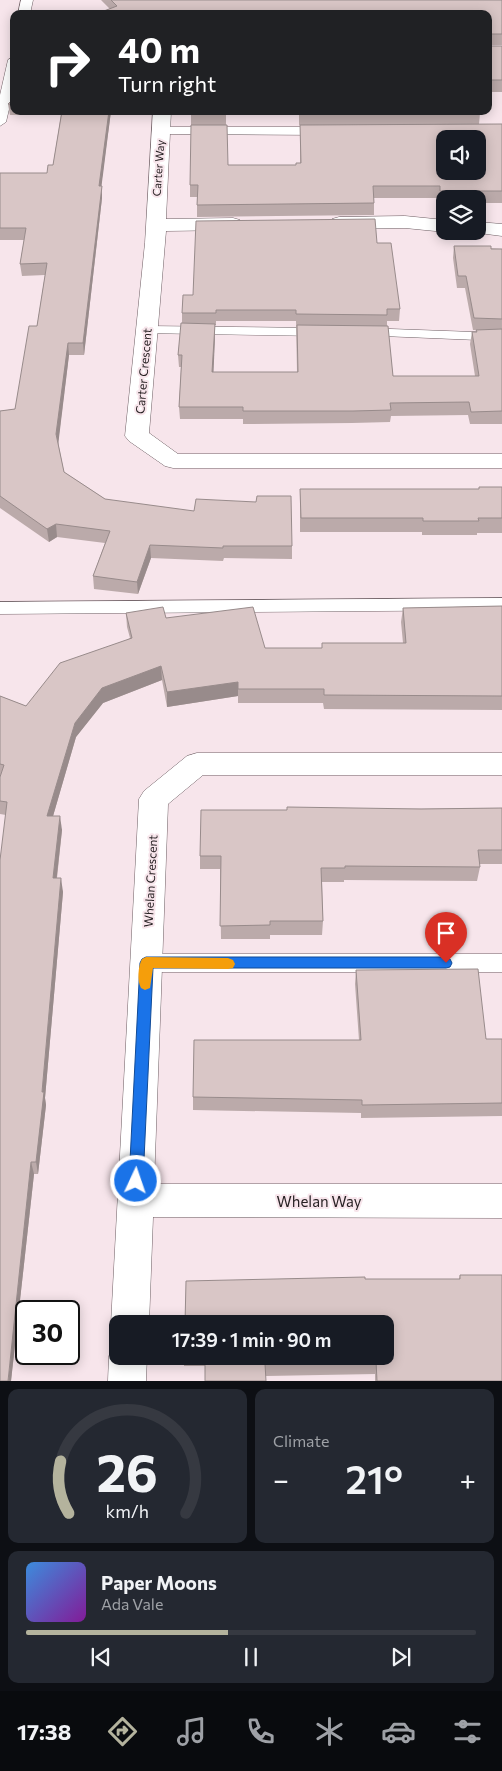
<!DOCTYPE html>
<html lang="en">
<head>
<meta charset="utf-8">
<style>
  :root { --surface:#171b24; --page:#242831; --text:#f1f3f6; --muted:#9ea1a6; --line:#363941; --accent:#b4b39d }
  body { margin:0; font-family:Commissioner,sans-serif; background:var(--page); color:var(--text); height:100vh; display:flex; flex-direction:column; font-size:19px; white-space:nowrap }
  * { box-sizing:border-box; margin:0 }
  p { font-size:16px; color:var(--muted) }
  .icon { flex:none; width:28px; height:28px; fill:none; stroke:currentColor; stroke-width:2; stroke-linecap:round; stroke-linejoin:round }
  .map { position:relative; height:1381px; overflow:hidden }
  .panel { display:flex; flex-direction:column; gap:8px; padding:8px; background:#0d0f14; flex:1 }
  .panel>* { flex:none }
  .top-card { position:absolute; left:10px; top:10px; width:482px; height:105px; border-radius:10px; box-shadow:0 2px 12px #0003; background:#202124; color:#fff; overflow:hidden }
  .tools { position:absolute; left:436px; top:130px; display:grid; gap:10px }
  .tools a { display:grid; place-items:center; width:50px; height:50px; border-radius:10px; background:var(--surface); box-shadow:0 2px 12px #0003; font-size:25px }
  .speed { position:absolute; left:15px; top:1300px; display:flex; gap:10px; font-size:25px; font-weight:700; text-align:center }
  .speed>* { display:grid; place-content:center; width:65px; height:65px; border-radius:50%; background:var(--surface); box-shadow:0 2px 12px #0003; line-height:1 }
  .speed .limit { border:2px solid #111; border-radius:8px; background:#fff; color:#111 }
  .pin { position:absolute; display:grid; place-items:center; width:42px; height:42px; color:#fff; margin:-51px -21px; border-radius:50% 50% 50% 0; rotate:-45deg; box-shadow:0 0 5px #0007 }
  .pin .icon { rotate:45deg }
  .me { position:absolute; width:55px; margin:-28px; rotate:3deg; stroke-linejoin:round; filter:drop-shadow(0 0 4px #0008) }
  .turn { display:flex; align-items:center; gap:18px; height:105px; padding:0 25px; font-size:22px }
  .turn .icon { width:65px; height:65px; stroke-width:2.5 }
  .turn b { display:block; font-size:35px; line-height:42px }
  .big { font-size:38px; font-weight:600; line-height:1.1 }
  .panel .tile { flex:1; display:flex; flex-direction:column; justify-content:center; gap:8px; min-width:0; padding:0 18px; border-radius:10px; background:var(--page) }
  .panel .dial { align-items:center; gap:0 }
  .dial svg { height:130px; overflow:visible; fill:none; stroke:var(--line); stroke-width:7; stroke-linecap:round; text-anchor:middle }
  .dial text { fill:var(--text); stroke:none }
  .song { display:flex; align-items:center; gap:15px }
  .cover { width:60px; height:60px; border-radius:8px; background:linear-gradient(135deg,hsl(210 70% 55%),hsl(290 70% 35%)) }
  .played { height:5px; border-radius:2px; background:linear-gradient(90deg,var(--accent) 45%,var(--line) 45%) }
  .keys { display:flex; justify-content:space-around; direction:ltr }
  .heat { display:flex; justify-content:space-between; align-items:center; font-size:28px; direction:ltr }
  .panel .tiles { flex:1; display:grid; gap:8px; grid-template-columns:1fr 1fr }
  .tile:last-child { grid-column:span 2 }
  .trip { position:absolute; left:109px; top:1315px; width:285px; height:50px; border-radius:10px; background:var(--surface); box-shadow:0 2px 12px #0003; font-weight:600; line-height:50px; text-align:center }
  .tab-bar { display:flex; height:80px; justify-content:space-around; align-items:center; background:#090b0e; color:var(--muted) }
  .tab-bar .icon { width:35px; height:35px }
  .tab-bar .current { color:var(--accent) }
  .tab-bar b { font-size:22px; color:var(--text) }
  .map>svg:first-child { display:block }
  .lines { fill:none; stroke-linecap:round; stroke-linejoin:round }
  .lane-casing { stroke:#6e5f64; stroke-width:1 }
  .street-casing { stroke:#6e5f64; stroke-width:1 }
  .lane { fill:#fff; fill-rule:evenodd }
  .street { fill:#fff; fill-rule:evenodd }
  .wall { fill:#baa; fill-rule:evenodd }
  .shaded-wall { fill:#988b8b }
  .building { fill:#d9c6c6; stroke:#988b8b; fill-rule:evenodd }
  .route { fill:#1a73e8; stroke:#114b97 }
  .slow { fill:#f59e0b }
  .labels { text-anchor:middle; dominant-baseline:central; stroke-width:4; stroke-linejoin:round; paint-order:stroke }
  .far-street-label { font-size:11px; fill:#282224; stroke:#f7e5eb }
  .street-label { font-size:12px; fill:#282224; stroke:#f7e5eb }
  .near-street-label { font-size:15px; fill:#282224; stroke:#f7e5eb }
</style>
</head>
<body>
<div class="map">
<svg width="502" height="1381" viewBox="0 0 502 1381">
  <rect width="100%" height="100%" fill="#f7e5eb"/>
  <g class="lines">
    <g class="lane-casing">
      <g id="lane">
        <polygon points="21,0 33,0 30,14 18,14"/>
        <polygon points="14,56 14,88 6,122 0,126 0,95 8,60"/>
        <polygon points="161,127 323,127 329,131 323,135 156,134 155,131 156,128"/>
        <polygon points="146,326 321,328 326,329 328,332 326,335 321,336 141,333 139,330 141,327"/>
        <polygon points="363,328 502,333 502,341 358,335 356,332 358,329"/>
        <polygon points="502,598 502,610 0,614 0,602"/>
        <polygon points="146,954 502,954 502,972 146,972 138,969 135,963 138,957"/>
      </g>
    </g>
    <g class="street-casing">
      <g id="street">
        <polygon points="153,111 171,111 166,219 233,218 240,220 243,224 240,228 233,230 166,231 149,433 178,454 502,454 502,468 173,468 165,466 129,441 125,436 145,243"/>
        <polygon points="405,216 445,220 445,231 448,231 445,232 405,228 339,229 332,227 329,223 332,219 339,217"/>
        <polygon points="478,222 502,224 502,236 471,232 478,231"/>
        <polygon points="197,753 502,753 502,775 203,775 168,804 154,1184 502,1184 502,1218 153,1217 149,1324 118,1324 118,1337 111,1324 139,799 144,791 187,756"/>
        <polygon points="118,1341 118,1356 147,1356 146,1381 108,1381 109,1356 115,1343"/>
      </g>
    </g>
    <use href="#lane" class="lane"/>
    <use href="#street" class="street"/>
  </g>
  <g class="wall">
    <polygon points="101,0 502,0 502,45 489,45 489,46 502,46 502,92 489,92 489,14 96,14 110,9"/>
    <polygon points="14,98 14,111 111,111 101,186 102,198 84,355 69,355 58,442 64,472 105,499 292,546 292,559 224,558 223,561 151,558 138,594 94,589 93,576 105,543 57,537 49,542 0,508 0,411 15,409 37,326 45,275 22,276 20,264 24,240 0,240 0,173 47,173 53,165 61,115 10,115 8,104"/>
    <rect x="191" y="111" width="35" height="14"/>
    <polygon points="299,111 477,111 480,113 479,124 502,124 502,203 478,203 478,199 445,199 445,203 439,203 439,198 374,198 374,215 197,217 197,197 190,197 190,185 228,165 296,165 300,163 300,125 351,125 299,125"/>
    <path d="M377 243 400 309 399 321H387V326L393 376H475L470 344 472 332H476V330H473L465 288H457L453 258 454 246 502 249V424H470L468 415 391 416 390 422 352 423 243 424V419H180L179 407 181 367H179L178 355 182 323V313L193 295ZM216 321H296L297 372H213L215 336V325H216Z"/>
    <polygon points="479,487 502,487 502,533 477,533 477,535 422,535 422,532 300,532 300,489 479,489"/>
    <polygon points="502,606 502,710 324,709 323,703 238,703 238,696 167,707 162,680 103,703 76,737 53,816 62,830 57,878 63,892 45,1098 46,1105 38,1174 34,1174 11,1381 6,815 0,814 0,696 26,706 130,638 127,627 126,613 166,618 265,648 322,648 403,643 401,622 403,608"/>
    <polygon points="502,808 502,864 479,864 480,867 477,881 344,880 344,882 322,882 323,921 322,935 270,935 270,939 221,939 220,869 200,869 200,856 287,810"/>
    <polygon points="356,970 486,1039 502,1039 502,1116 361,1118 361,1113 193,1110 193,1097 359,1040 355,984"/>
    <polygon points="460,1275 502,1381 375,1381 375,1374 266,1376 205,1366 184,1366 184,1356 385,1356 365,1279 459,1279"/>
  </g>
  <g class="shaded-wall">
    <polygon points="200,12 200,14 186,14"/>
    <polygon points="109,111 111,111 100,198 99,186"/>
    <polygon points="102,186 102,198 84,355 83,343"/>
    <polygon points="215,324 215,336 213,385 212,372"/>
    <polygon points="68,343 69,355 58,446 56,434"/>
    <polygon points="56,524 57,537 49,542 47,529"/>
    <polygon points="150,545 151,558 138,594 137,582"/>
    <polygon points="161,666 162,680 103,703 76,737 49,830 47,816 75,723 102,688"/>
    <polygon points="238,682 238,696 167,707 167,692"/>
    <polygon points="60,816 62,830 55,892 53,878"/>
    <polygon points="61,878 63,892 45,1098 46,1105 38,1174 36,1162"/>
    <polygon points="31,1162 34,1174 11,1381 8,1381"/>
  </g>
  <g class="building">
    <polygon points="111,0 502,0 502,34 489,34 489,46 502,46 502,80 489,80 489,14 199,14 200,12 186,14 165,14 164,13 162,14 96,14 117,6"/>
    <polygon points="14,98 14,104 8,104"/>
    <polygon points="62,111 109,111 99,186 102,186 83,343 68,343 56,434 64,472 105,499 194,511 196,499 256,502 257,496 291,496 292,546 223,546 223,548 150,545 137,582 93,576 110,531 56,524 47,529 0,496 0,411 15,409 29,326 37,326 47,263 20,264 26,228 0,228 0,173 47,173 48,165 53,165"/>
    <polygon points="191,111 226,111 226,113 191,114"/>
    <polygon points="299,111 477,111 480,113 299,113"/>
    <path d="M502 124V191H440V186H373L374 203 197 205 198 185H190L191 125H227L228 165H296V163H301L300 125ZM445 139H478V171H445Z"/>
    <polygon points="375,219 377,243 391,243 400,309 387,309 387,315 296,314 296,310 216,310 216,313 182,313 183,295 193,295 196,221"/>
    <polygon points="454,246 491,246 491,249 502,249 502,319 474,318 466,276 458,276"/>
    <polygon points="181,323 215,324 212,372 298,372 297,325 388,326 393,376 479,376 472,332 477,332 476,330 502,329 502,411 471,412 469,402 390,403 391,410 353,411 243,411 243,407 179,407 182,355 178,355"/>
    <polygon points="479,487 502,487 502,518 478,518 479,521 423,521 423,518 301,518 300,489 479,489"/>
    <polygon points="502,606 502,696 324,695 324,689 238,689 238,682 167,692 161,666 102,688 75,723 47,816 60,816 53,878 61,878 42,1092 44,1092 36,1162 31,1162 8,1381 0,1381 0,860 7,802 0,801 0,777 4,765 0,764 0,696 26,706 60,663 132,638 126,613 163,607 166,618 253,607 265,648 322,648 322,643 406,643 403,608"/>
    <polygon points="287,807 421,809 502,808 502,850 478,850 480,867 345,866 345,868 321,868 323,921 270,921 270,925 220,926 221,856 200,856 201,810 287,810"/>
    <polygon points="478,969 486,1039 502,1039 502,1103 362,1105 362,1100 193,1097 194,1040 361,1040 356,970"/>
    <polygon points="460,1275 502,1275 502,1381 377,1381 376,1361 265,1364 266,1381 205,1381 205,1356 385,1356 385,1324 185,1324 186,1281 365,1277 365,1279 460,1279"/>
  </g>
  <polygon class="route" points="146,957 446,957 450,959 452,963 450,967 446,968 153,968 143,1181 141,1185 136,1187 131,1185 129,1181 140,963 142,959"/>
  <path class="slow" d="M146 957 228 958 233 960 235 964 233 968 228 969 153 968 150 988 145 990 141 988C137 981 138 966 142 959Z"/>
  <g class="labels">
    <g class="far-street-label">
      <text transform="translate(158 168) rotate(-86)">Carter Way</text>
    </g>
    <g class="street-label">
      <text transform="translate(143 371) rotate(-85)">Carter Crescent</text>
      <text transform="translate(150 881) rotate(-87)">Whelan Crescent</text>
    </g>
    <g class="near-street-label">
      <text x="319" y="1201">Whelan Way</text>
    </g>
  </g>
</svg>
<div class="tools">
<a><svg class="icon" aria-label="sound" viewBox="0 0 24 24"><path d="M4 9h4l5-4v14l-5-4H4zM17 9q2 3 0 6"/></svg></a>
<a><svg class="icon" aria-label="layers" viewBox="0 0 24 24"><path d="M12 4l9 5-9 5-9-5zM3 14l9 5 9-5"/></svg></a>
</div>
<div class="speed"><div class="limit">30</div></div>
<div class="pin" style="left:446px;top:963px;background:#d93025"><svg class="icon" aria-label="arrive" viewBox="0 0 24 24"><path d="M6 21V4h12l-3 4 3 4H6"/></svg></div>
<svg class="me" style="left:136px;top:1181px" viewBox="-20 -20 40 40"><circle r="17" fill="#1a73e8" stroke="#fff" stroke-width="3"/><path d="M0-11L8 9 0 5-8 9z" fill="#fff"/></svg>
<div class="trip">17:39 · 1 min · 90 m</div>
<div class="top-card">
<div class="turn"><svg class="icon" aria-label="right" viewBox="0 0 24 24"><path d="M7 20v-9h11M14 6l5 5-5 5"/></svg><div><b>40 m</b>Turn right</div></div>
</div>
</div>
<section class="panel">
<div class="tiles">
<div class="tile dial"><svg viewBox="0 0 100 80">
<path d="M14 69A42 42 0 1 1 86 69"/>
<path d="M14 69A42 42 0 0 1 9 37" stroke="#b4b39d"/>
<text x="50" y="56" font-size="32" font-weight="700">26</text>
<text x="50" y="72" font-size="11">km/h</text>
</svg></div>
<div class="tile"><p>Climate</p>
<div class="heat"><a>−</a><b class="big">21°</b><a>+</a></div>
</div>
<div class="tile">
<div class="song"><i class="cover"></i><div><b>Paper Moons</b><p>Ada Vale</p></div></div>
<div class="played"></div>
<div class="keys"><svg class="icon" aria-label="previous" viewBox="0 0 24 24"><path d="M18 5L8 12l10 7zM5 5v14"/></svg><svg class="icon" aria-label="pause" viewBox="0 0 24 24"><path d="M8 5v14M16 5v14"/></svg><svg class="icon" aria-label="next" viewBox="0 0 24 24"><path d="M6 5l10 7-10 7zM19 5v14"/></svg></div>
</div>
</div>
</section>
<nav class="tab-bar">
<b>17:38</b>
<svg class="icon current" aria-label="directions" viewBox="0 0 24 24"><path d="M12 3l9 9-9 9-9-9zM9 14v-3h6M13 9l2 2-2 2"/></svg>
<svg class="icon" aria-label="music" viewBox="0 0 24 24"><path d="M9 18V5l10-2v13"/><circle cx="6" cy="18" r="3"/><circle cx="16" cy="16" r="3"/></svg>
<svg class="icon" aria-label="phone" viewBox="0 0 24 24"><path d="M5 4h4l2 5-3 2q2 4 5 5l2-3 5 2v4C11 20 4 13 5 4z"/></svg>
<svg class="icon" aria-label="climate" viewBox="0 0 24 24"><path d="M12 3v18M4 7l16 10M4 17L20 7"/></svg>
<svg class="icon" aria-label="car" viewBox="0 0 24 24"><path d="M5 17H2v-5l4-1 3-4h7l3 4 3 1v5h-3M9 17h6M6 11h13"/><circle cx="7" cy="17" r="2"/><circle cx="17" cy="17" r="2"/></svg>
<svg class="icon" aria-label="filters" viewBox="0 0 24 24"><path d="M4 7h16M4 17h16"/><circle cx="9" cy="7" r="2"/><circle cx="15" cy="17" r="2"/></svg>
</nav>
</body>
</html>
